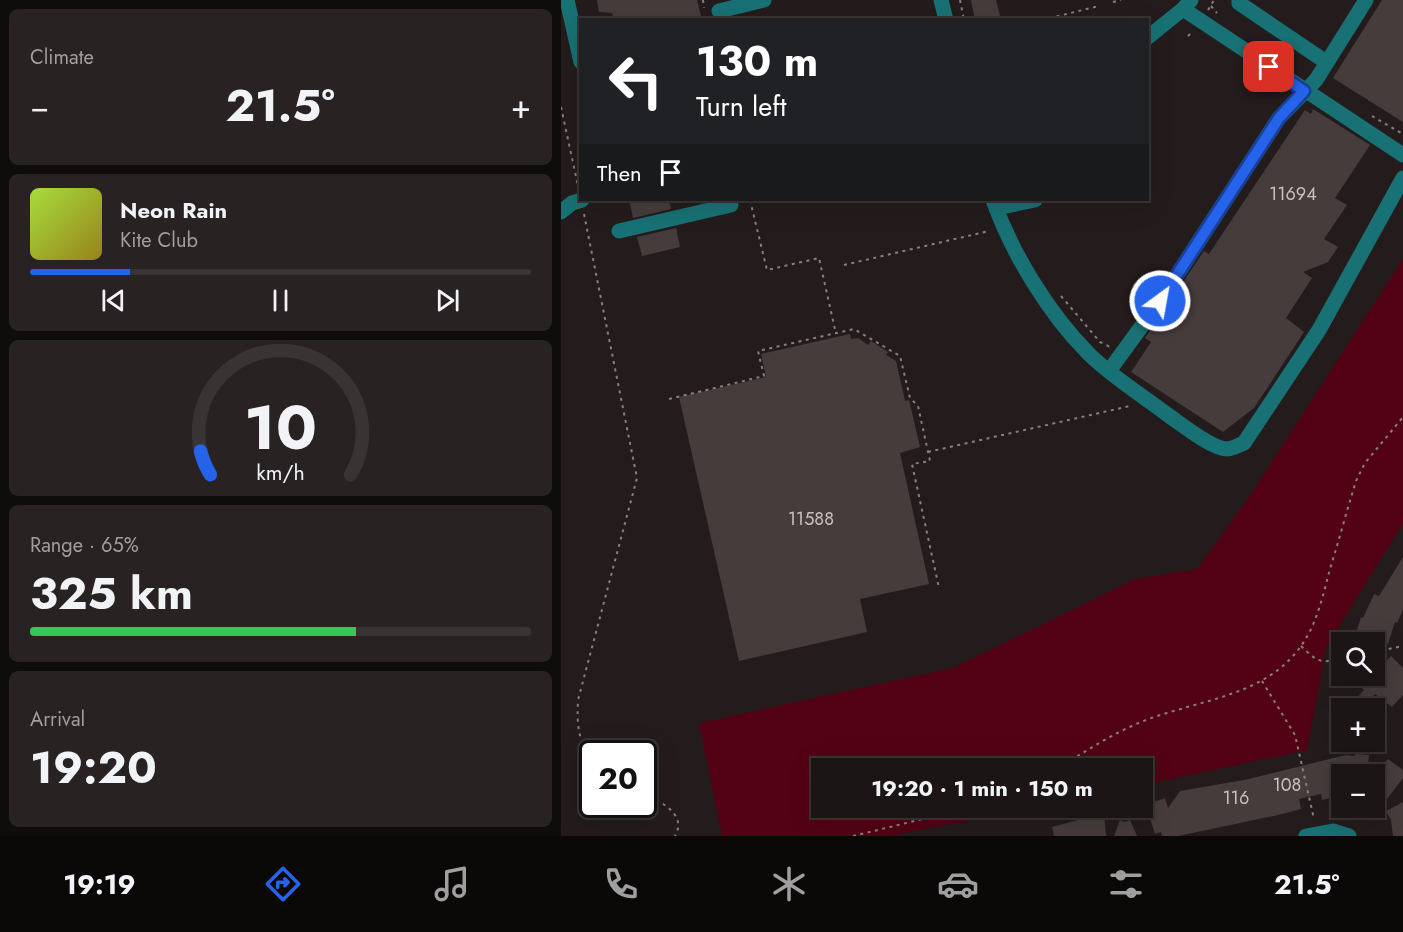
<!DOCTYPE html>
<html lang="en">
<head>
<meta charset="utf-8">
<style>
  :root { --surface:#1b1515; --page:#282222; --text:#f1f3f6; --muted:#a09fa0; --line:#393434; --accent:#2563eb }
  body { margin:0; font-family:Jost,sans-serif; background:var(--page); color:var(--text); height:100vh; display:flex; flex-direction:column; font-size:22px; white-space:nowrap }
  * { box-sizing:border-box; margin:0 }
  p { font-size:20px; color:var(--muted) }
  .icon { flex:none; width:33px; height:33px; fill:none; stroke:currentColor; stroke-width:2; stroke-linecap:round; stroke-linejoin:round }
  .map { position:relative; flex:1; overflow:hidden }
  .drawer { display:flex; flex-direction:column; gap:9px; padding:9px; background:#0f0c0c; width:561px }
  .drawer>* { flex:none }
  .hud { position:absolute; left:18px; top:18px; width:570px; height:183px; border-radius:0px; box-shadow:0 6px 24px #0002,0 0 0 2px var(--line); background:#202124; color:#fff; overflow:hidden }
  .controls { position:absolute; left:770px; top:632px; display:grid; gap:12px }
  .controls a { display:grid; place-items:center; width:54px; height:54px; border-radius:0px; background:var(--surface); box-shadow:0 6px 24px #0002,0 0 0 2px var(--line); font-size:30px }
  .speed { position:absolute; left:18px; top:740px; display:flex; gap:12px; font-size:30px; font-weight:700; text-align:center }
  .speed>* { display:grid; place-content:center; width:78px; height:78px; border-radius:50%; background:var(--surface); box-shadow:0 6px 24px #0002,0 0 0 2px var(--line); line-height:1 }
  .speed .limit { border:3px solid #111; border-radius:9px; background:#fff; color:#111 }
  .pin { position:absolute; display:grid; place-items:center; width:51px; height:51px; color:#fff; margin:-26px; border-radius:12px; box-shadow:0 3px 9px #0006 }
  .me { position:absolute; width:66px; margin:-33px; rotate:32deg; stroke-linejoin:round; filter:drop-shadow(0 0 4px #0008) }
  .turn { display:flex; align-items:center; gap:21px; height:126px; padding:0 18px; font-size:27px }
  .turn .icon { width:78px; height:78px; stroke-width:2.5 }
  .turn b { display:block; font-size:42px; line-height:51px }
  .then { display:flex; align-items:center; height:57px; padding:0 18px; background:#0003; gap:12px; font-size:22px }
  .big { font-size:45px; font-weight:700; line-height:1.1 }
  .drawer .tile { flex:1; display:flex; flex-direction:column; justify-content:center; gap:9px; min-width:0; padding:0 21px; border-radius:9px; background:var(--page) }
  .drawer .dial { align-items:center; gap:0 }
  .dial svg { height:156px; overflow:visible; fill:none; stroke:var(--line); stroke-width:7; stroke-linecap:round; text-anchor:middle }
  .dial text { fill:var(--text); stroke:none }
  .song { display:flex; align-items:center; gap:18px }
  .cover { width:72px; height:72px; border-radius:9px; background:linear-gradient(135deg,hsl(80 70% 55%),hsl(50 70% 35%)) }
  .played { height:6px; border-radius:3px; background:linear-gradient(90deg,var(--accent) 20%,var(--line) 20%) }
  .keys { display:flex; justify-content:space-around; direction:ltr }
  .heat { display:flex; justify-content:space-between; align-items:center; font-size:33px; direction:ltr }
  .charge { height:9px; border-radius:4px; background:linear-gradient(90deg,#34c759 65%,var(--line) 0) }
  .trip { position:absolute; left:250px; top:758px; width:342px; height:60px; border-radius:0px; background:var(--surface); box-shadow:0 6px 24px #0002,0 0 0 2px var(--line); font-weight:700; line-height:60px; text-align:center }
  .tab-bar { display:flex; height:96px; justify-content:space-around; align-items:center; background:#0b0808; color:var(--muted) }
  .tab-bar .icon { width:42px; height:42px }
  .tab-bar .active { color:var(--accent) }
  .tab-bar b { font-size:27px; color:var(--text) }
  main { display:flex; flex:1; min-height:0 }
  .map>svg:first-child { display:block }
  .green { fill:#530215 }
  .building { fill:#463c3c }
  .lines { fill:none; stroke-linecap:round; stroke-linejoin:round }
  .path { stroke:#878080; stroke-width:2; stroke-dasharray:3 4.5; stroke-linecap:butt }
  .minor { stroke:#187174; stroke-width:15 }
  .route-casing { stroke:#184099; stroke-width:15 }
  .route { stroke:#2563eb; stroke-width:10 }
  .labels { text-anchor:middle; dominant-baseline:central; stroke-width:6; stroke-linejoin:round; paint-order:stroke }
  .number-label { font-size:18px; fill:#c7c0c0 }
</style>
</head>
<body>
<main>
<section class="drawer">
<div class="tile"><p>Climate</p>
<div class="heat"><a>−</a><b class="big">21.5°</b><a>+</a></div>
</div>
<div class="tile">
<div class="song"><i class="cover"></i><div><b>Neon Rain</b><p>Kite Club</p></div></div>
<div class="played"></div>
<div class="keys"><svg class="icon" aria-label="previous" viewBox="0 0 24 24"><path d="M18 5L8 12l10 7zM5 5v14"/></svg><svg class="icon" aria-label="pause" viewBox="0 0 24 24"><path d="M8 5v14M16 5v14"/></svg><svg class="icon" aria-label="next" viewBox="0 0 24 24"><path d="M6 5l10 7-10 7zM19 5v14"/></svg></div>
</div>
<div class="tile dial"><svg viewBox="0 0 100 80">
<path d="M14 69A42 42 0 1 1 86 69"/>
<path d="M14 69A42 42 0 0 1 9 57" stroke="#2563eb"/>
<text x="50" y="56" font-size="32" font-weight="700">10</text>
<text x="50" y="72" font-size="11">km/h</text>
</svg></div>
<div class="tile"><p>Range · 65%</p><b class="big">325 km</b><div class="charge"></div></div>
<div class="tile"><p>Arrival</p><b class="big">19:20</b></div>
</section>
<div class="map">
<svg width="842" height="836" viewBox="0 0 842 836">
  <rect width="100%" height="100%" fill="#241c1c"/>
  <polygon class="green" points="842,259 842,523 765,648 746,750 582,785 582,768 261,768 261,807 474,807 329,836 161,836 138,723 392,668 574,579 636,569 688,497"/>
  <g class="building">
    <polygon points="36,0 136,0 141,20 53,20 51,13 38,12"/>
    <polygon points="410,0 435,0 440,20 414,20"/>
    <polygon points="821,0 842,0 842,122 772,78"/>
    <polygon points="752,109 809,145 774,198 786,205 763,239 777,247 767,262 742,272 751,278 725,318 743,332 693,408 662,432 570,372 590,342 584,338 643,251 648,254 744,110 750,114"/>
    <polygon points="68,200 108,200 110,209 72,218"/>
    <polygon points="115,228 119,247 81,256 76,237"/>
    <polygon points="289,334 290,339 297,338 307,345 310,341 327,352 325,355 335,361 344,401 348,400 359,447 339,453 368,584 299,599 306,632 178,661 118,397 205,377 200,354"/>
    <polygon points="842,557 842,610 836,623 834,622 827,644 795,634 800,617 802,618 813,594 818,596"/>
    <polygon points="830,656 842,668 842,695 831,707 814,694 803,706 795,699 803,690 796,683 804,675 813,675 813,660 820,666"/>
    <polygon points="795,754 808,755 806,774 775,774 780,795 761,800 760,794 738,799 740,809 717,815 617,836 601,836 600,832 594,834 585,805 604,798 607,808 619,791 683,780 785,755 793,756"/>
    <polygon points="827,759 842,770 842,778 822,804 813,797 818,789 813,785 813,777"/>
    <polygon points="842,802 842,836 832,836 830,820 825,811"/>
    <polygon points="543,811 545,836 493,836 491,827 532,816 532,812"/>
    <polygon points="559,820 564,822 569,820 576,836 553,836"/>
  </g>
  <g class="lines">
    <g class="path">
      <polyline points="142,0 143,8"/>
      <polyline points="399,0 403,20"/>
      <polyline points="552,2 560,0"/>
      <polyline points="650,6 656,13"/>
      <polyline points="647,10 653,0"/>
      <polyline points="453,20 457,14"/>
      <polyline points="481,20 534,7 534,2"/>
      <polyline points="627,36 631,32"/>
      <polyline points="0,107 17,186"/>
      <polyline points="811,116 842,134"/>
      <polyline points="189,200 206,270 258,258 275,334"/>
      <path d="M23 214 76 478 17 700C16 723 16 741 32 759"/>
      <polyline points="283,265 428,231"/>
      <polyline points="500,296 539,342 549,347"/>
      <polyline points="108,399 203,376 197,351 293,329 339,356 349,398 357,406 369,461 351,464 378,588"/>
      <polyline points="367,452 569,406"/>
      <path d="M740 646C756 661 758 664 780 659"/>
      <polyline points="813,652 842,646"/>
      <polyline points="701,681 734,735 753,819"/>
      <path d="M497 768C522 753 546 737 573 725 628 700 702 700 740 646 756 624 762 595 769 569 778 540 786 510 795 481L804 463 842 417"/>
      <path d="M82 793C98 801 127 814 114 836"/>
      <polyline points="292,836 411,807"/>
    </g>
    <g class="minor">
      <polyline points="6,0 20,62"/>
      <polyline points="380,0 385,20"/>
      <polyline points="678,0 678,3 765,62"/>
      <polyline points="622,9 842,155"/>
      <polyline points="158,11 203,0"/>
      <polyline points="586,38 622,9 630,0"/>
      <path d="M432 200C451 253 487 313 528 354 551 377 581 395 607 415 620 424 651 449 666 449 671 449 678 445 683 443L758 330 842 178"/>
      <polyline points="435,208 474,200"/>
      <polyline points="0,212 11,203 21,200"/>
      <polyline points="58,231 170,205"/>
      <polyline points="548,371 599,301 718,118 755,80 805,0"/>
      <polyline points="745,836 772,831 788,836"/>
    </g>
  </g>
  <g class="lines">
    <g class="route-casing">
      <polyline id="route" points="599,301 718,118 743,91 708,67"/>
    </g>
    <use href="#route" class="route"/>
  </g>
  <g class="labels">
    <g class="number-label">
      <text x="732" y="194">11694</text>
      <text x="250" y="519">11588</text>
      <text x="726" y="785">108</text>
      <text x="675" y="798">116</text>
    </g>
  </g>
</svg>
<div class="controls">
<a><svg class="icon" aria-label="search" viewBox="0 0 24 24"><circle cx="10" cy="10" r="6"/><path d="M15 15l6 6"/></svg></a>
<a>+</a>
<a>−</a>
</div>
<div class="speed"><div class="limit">20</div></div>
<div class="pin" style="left:708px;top:67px;background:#d93025"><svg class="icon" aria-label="arrive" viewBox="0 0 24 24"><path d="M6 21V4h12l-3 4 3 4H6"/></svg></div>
<svg class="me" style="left:599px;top:301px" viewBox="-20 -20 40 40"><circle r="17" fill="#2563eb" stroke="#fff" stroke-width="3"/><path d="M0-11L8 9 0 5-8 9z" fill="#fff"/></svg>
<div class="trip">19:20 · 1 min · 150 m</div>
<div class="hud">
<div class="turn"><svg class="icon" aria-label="left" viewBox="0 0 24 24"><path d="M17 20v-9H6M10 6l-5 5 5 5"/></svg><div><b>130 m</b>Turn left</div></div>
<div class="then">Then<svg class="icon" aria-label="arrive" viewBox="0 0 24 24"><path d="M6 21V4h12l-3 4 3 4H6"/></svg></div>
</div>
</div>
</main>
<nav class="tab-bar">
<b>19:19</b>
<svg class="icon active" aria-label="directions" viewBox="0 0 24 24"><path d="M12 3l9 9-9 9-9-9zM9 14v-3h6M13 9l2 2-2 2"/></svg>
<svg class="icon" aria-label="music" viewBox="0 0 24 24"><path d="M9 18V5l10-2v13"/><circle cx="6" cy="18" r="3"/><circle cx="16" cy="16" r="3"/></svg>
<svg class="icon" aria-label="phone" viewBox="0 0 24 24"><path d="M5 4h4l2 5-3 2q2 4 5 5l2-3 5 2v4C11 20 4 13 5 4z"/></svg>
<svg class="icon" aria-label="climate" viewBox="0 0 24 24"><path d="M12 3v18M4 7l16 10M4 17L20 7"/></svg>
<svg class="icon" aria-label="car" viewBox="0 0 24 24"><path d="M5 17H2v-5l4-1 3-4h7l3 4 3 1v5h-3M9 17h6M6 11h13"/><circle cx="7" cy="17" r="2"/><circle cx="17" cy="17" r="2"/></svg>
<svg class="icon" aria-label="filters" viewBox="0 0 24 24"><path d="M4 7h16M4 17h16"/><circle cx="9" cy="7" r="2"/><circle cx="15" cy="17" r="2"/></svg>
<b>21.5°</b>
</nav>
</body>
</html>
